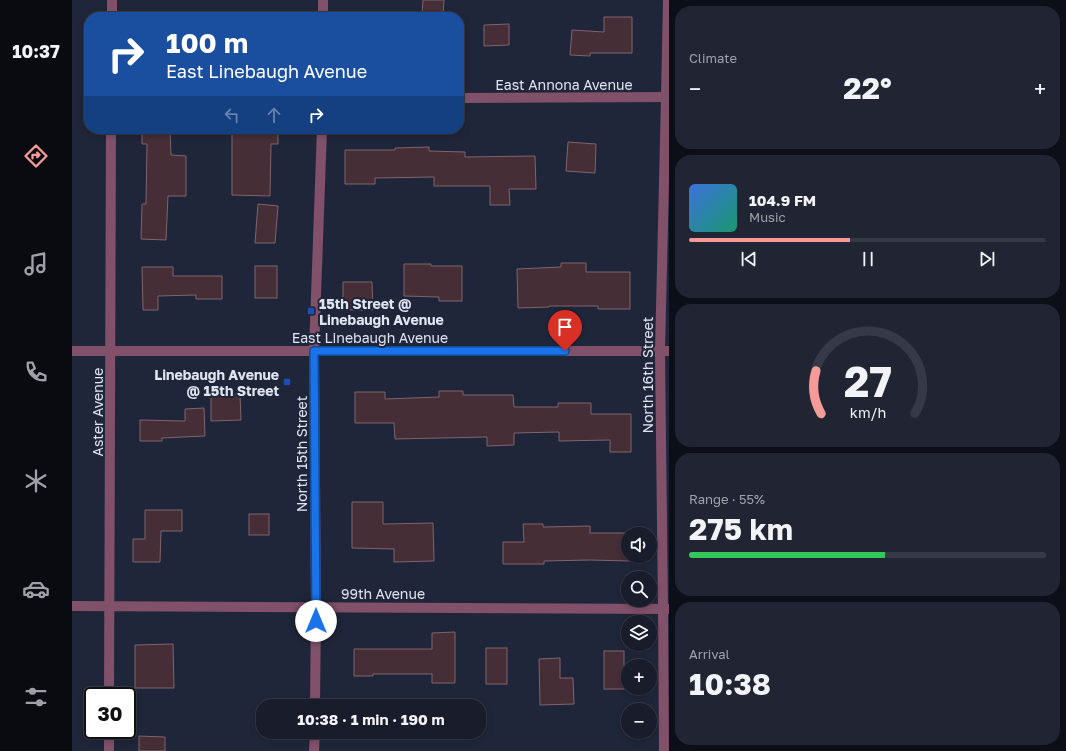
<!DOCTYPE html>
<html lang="en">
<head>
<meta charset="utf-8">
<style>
  :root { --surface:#181c2b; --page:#212533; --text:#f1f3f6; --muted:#9fa1a9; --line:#363a47; --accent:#f59b97 }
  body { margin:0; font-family:"Golos Text",sans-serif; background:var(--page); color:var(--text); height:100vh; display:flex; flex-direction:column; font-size:15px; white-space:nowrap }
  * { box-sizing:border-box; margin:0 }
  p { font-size:13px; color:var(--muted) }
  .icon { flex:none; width:22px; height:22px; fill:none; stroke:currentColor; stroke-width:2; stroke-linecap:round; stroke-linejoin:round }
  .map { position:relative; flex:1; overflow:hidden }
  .panel { display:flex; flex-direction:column; gap:6px; padding:6px; background:#0d0f18; width:397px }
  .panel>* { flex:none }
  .hud { position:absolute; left:12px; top:12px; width:380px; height:122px; border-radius:16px; box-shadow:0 2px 6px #0003,0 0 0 1px var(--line); background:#1a4fa0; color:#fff; overflow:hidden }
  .fabs { position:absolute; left:549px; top:527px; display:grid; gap:8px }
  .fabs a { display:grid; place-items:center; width:36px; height:36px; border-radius:50%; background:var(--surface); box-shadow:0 2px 6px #0003,0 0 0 1px var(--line); font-size:20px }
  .speed { position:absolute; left:12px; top:687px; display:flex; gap:8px; font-size:20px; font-weight:700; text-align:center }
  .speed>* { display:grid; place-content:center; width:52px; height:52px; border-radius:50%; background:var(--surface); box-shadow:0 2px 6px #0003,0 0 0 1px var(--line); line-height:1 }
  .speed .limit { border:2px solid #111; border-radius:6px; background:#fff; color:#111 }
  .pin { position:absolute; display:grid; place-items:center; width:34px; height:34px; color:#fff; margin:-41px -17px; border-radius:50% 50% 50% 0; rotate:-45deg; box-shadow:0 0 4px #0007 }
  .pin .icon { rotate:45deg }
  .me { position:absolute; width:44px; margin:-22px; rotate:0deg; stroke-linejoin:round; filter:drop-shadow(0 0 3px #0008) }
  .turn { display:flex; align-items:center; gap:14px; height:84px; padding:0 16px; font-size:18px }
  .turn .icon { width:52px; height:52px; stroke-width:2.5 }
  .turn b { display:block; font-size:28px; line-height:34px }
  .lanes { display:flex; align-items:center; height:38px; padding:0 16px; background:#0003; justify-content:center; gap:20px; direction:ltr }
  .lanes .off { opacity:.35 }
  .big { font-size:30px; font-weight:700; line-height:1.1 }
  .panel .card { flex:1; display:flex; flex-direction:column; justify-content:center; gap:6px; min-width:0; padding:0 14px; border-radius:16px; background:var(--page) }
  .panel .dial { align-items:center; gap:0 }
  .dial svg { height:104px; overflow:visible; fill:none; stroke:var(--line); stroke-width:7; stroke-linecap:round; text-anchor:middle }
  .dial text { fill:var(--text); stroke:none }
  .song { display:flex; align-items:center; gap:12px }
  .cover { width:48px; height:48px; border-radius:6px; background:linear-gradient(135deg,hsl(220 70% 55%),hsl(160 70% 35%)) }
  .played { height:4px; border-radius:2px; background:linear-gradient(90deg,var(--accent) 45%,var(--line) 45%) }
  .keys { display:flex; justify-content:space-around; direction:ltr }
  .heat { display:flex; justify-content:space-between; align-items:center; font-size:22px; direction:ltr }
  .charge { height:6px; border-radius:3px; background:linear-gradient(90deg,#34c759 55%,var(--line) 0) }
  .trip { position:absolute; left:184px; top:699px; width:230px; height:40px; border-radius:16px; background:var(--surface); box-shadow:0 2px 6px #0003,0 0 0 1px var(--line); font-weight:700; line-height:40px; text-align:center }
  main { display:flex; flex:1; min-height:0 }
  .tabs { display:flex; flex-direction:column; width:72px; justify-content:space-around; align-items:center; background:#0a0b11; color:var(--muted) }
  .tabs .icon { width:28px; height:28px }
  .tabs .selected { color:var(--accent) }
  .tabs b { font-size:18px; color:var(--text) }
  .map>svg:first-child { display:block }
  .building { fill:#462e37; stroke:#7f636c }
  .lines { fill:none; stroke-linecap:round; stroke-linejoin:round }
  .minor { stroke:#81516a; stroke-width:10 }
  .tertiary { stroke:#81516a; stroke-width:10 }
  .route-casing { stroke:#114b97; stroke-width:10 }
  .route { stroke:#1a73e8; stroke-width:7 }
  .transit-dot { fill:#1a4fb4; stroke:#202639; stroke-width:1.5 }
  .labels { text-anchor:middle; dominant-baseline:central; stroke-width:4; stroke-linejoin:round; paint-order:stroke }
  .street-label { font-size:14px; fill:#dfe4f1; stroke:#202639 }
  .poi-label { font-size:14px; font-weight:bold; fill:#dfe4f1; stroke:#202639; text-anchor:start }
</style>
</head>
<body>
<main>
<nav class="tabs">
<b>10:37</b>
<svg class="icon selected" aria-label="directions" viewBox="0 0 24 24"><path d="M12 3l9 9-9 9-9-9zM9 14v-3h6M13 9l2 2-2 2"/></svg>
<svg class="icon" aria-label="music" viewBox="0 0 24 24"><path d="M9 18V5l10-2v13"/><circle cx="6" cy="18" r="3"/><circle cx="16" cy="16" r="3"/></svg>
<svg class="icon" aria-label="phone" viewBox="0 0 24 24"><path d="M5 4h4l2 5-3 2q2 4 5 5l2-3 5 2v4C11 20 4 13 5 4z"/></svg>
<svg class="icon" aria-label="climate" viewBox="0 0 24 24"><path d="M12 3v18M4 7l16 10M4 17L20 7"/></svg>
<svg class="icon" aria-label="car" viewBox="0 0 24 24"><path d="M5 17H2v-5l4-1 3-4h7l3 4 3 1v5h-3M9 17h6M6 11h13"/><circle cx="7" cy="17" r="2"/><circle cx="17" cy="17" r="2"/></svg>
<svg class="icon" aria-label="filters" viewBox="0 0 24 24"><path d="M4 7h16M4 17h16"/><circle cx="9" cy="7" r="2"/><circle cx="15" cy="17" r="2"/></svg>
</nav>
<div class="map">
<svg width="597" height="751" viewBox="0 0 597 751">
  <rect width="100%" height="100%" fill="#202639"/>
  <g class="building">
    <polygon points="351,0 372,0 371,15 350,14"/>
    <polygon points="532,17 560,17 560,53 518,53 518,56 498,55 500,30 532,32"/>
    <polygon points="437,24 437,45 412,46 412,25"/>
    <polygon points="70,129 98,129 99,155 114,156 114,196 96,196 94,240 69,239 70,204 74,204 75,144 70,144"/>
    <polygon points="160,129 206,129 206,144 199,144 198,196 160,195"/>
    <polygon points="496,142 524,144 523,173 494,171"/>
    <polygon points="357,147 357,151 393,152 393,157 463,156 464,189 437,189 438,205 418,205 418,186 362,186 362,177 303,178 303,184 273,184 273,150 323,150 323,148"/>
    <polygon points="186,204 206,206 203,243 183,243"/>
    <polygon points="489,263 514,263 514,272 558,272 558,309 526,309 526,306 477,306 477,307 446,308 445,269 489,267"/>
    <polygon points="332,264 359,264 359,266 390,266 390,301 367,301 367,297 332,296"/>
    <rect x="183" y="266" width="22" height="32"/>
    <polygon points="70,267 101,267 101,276 150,276 150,299 124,299 124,295 86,296 86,310 71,310"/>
    <polygon points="271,282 300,282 301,310 271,310"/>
    <polygon points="367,391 391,391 391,395 441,395 442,407 486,407 486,403 519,403 519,414 559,414 559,452 538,452 538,440 487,441 487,432 442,433 442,445 415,446 415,437 323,439 322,423 283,423 283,392 313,392 313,399 367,397"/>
    <polygon points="139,394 168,394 169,420 139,421"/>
    <polygon points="132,408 133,436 90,438 90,441 68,441 68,420 113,421 113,409"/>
    <polygon points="280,502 311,502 311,524 361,523 362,561 322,562 322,549 280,548"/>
    <polygon points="73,510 110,510 110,531 89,531 88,562 61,562 61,539 73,539"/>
    <rect x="177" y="514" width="20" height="21"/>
    <polygon points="451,524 471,524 471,527 518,526 518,533 558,533 558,534 556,534 556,556 558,556 558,561 518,560 472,561 472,564 431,564 431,542 452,542"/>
    <polygon points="383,632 383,683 360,683 360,674 301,674 301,676 282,676 282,649 360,649 360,633"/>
    <polygon points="101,644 102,688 63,688 63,645"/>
    <rect x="414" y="648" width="21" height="36"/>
    <rect x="532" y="651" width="20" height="38"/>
    <polygon points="488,658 488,678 501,678 502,704 468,705 467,659"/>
    <polygon points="67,736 93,737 93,751 67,751"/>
  </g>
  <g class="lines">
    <g class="minor">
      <polyline points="40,17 40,0"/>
      <polyline points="387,98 597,97"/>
      <polyline points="242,351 244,607 243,706"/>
      <polyline points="0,606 597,609"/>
      <polyline points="37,696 39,129"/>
      <polyline points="37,730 37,751"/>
      <polyline points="242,751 243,732"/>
      <polyline points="592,751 591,609 588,351 594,97 596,0"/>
    </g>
    <g class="tertiary">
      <polyline points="251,0 251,17"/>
      <polyline points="0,351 597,351"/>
      <polyline points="242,351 250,129"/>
    </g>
  </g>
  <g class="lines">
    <g class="route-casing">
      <polyline id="route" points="244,621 242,351 493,351"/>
    </g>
    <use href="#route" class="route"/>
  </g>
  <g class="transit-dot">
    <rect x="235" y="307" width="8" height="8" rx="2"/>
    <rect x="211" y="378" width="8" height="8" rx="2"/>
  </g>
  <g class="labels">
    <g class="street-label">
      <text x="492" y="84">East Annona Avenue</text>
      <text x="298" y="337">East Linebaugh Avenue</text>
      <text transform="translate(575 375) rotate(-90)">North 16th Street</text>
      <text transform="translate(25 412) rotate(-90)">Aster Avenue</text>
      <text transform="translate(229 454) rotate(-90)">North 15th Street</text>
      <text x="311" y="593">99th Avenue</text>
    </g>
    <g class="poi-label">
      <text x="247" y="303">15th Street @<tspan x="247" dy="16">Linebaugh Avenue</tspan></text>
      <text x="207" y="374" text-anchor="end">Linebaugh Avenue<tspan x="207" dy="16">@ 15th Street</tspan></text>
    </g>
  </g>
</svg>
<div class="fabs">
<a><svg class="icon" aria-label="sound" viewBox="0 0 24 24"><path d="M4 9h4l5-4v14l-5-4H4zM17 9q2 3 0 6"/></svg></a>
<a><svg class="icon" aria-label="search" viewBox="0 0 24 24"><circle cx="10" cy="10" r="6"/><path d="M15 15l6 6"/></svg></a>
<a><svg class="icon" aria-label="layers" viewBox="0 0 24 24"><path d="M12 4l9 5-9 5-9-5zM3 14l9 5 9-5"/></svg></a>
<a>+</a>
<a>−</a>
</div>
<div class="speed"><div class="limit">30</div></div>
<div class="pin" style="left:493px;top:351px;background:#d93025"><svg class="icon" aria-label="arrive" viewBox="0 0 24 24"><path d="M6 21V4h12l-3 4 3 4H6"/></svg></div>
<svg class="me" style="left:244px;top:621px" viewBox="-20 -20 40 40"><circle r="19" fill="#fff"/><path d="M0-13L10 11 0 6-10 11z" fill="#1a73e8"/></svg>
<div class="trip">10:38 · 1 min · 190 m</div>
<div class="hud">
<div class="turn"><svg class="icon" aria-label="right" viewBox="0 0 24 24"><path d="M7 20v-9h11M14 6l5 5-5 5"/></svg><div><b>100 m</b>East Linebaugh Avenue</div></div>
<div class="lanes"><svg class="icon off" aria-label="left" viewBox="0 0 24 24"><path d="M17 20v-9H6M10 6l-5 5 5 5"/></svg><svg class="icon off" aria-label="ahead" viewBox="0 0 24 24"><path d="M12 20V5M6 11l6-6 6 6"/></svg><svg class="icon" aria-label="right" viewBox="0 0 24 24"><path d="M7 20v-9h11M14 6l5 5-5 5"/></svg></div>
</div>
</div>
<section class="panel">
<div class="card"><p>Climate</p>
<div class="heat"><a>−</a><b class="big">22°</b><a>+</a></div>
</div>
<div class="card">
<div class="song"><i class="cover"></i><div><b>104.9 FM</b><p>Music</p></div></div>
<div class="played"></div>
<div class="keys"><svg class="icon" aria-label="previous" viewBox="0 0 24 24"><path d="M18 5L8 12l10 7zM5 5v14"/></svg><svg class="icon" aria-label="pause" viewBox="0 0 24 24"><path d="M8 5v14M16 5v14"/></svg><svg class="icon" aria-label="next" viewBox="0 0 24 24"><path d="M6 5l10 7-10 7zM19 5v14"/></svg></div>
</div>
<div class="card dial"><svg viewBox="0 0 100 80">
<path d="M14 69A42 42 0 1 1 86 69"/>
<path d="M14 69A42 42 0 0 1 10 36" stroke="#f59b97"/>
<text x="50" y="56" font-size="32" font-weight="700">27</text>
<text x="50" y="72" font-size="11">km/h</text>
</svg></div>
<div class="card"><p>Range · 55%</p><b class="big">275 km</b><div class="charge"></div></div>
<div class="card"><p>Arrival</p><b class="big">10:38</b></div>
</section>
</main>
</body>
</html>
